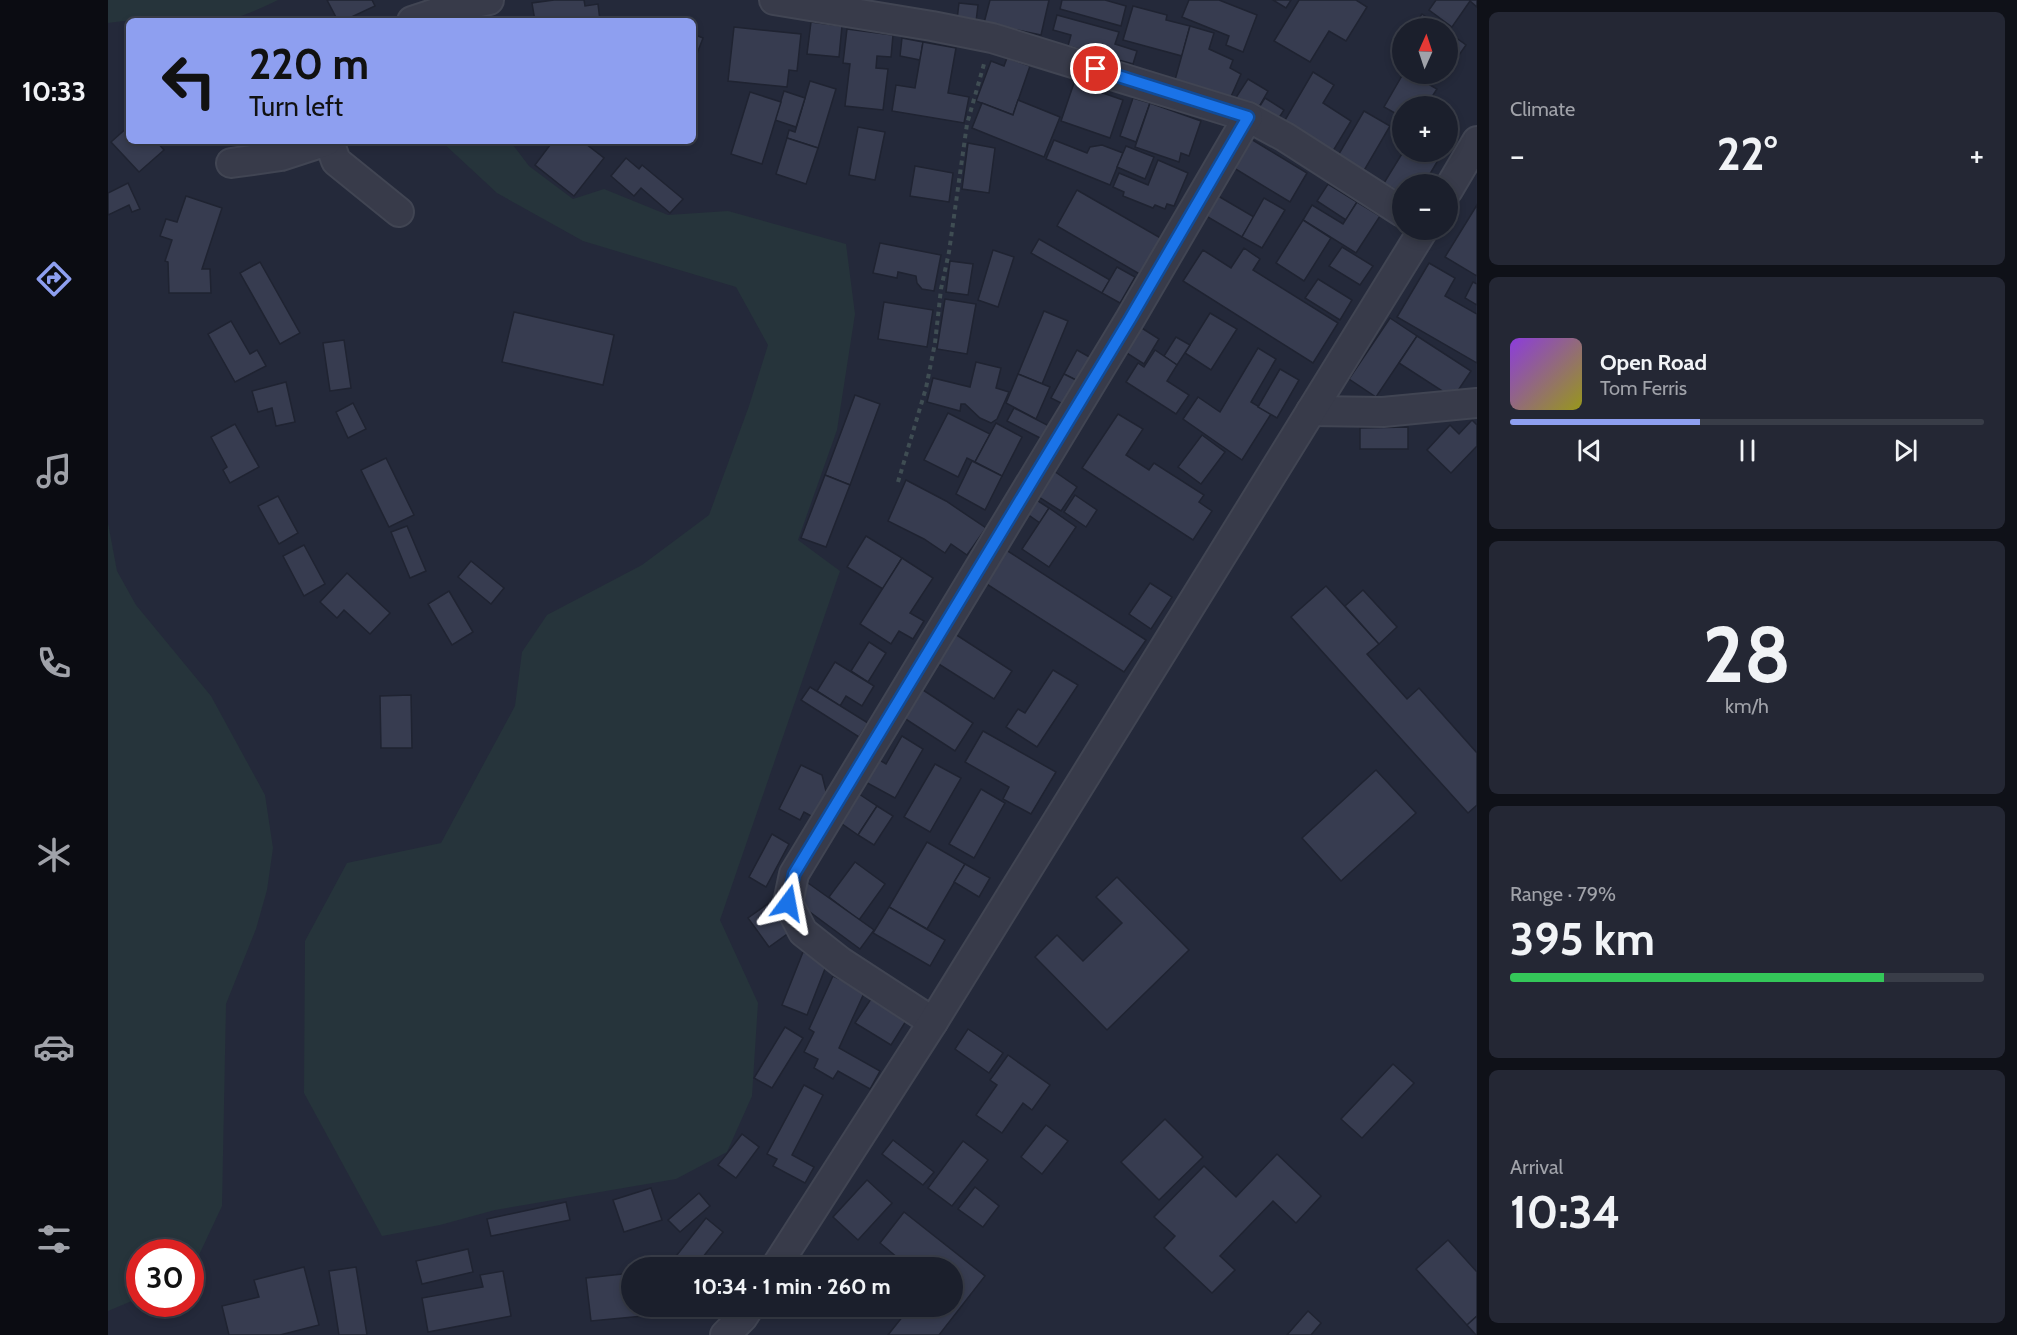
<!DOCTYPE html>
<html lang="en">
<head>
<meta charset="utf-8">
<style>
  :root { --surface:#1b1f2c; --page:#242734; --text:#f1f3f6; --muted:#a0a2a9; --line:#393d48; --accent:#8e9ff0 }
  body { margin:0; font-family:Cabin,sans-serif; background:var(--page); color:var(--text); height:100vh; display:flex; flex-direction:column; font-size:22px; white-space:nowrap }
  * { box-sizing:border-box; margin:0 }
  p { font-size:20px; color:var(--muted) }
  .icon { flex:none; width:33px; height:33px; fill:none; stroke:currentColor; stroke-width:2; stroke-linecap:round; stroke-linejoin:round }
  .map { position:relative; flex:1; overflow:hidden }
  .panel { display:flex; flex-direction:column; gap:12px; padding:12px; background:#0f1118; width:540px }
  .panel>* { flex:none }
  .banner { position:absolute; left:18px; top:18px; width:570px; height:126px; border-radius:9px; box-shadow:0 3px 9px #0003,0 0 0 2px var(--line); background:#8e9ff0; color:#111; overflow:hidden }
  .needle { width:39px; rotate:3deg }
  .buttons { position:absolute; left:1284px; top:18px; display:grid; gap:12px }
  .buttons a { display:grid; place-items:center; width:66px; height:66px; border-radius:50%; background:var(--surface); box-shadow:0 3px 9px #0003,0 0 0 2px var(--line); font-size:30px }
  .speed { position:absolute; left:18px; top:1239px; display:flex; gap:12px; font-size:30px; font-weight:700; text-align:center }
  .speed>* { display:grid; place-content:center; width:78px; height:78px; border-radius:50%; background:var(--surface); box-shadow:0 3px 9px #0003,0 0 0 2px var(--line); line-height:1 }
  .speed .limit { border:9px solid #d22; background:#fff; color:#111 }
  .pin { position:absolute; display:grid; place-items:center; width:51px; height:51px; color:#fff; margin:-26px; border:3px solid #fff; border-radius:50%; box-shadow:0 2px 6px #0007 }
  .me { position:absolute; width:66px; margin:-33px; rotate:13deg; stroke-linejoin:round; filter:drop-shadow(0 0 4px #0008) }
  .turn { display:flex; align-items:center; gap:21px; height:126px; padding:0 24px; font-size:27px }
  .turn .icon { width:78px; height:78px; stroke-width:2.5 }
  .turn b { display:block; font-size:42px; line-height:51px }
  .big { font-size:45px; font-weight:700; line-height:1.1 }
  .panel .widget { flex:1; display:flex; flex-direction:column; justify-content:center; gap:9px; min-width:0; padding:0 21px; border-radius:9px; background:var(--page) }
  .panel .dial { align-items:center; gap:0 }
  .dial b { font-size:78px; line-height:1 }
  .song { display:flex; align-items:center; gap:18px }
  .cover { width:72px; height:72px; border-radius:9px; background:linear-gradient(135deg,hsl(270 70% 55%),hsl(60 70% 35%)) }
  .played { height:6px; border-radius:3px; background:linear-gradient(90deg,var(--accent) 40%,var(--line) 40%) }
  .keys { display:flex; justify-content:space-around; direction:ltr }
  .heat { display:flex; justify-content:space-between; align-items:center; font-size:33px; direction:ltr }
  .charge { height:9px; border-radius:4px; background:linear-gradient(90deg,#34c759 79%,var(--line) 0) }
  .trip { position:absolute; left:513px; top:1257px; width:342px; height:60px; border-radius:30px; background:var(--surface); box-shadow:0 3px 9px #0003,0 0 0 2px var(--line); font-weight:700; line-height:60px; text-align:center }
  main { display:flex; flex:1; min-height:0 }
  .tab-bar { display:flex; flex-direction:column; width:108px; justify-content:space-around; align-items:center; background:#0b0c12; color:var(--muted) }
  .tab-bar .icon { width:42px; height:42px }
  .tab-bar .current { color:var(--accent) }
  .tab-bar b { font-size:27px; color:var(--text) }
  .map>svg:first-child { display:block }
  .green { fill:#26343b }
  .building { fill:#373c50; stroke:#1f2331; stroke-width:1.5 }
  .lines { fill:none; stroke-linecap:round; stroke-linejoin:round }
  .minor-casing { stroke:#414553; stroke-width:32 }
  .path { stroke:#3f4d53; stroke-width:4; stroke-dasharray:4.5 4.5; stroke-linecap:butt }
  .minor { stroke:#383b4a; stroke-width:28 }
  .route-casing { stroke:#114b97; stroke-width:15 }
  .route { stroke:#1a73e8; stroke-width:10 }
</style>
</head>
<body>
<main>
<nav class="tab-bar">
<b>10:33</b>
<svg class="icon current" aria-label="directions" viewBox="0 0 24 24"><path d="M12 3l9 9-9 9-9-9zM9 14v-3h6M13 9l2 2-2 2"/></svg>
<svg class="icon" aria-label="music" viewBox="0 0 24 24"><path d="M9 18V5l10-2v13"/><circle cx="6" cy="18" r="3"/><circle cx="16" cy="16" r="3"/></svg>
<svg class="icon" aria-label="phone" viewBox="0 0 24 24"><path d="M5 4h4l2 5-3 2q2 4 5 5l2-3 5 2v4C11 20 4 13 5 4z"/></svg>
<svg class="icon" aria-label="climate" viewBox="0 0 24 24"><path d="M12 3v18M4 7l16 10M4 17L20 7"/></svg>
<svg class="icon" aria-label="car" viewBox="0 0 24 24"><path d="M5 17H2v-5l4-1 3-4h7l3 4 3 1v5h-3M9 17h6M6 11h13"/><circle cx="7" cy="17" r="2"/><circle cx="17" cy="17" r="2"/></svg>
<svg class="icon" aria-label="filters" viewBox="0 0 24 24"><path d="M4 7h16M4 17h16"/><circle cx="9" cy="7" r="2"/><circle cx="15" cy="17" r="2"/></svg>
</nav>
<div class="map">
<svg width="1369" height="1335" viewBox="0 0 1369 1335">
  <rect width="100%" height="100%" fill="#24293a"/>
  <g class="green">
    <path d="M0 0H170C152 9 128 20 108 21 72 23 35 17 0 23Z"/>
    <polygon points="333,141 402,141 421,166 465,199 496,189 560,215 620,211 738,244 747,314 729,430 690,540 732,571 612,920 650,1003 644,1096 619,1152 568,1179 387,1210 332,1225 274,1236 196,1093 197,941 239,863 333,843 407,706 414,652 439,615 534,565 601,515 641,406 660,345 628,287 475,241 389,193"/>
    <polygon points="0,523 9,571 28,605 103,696 157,795 165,848 159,890 148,929 118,1004 114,1206 83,1272 82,1252 32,1252 31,1298 0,1311"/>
  </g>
  <g class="building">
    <polygon points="219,0 264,0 267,6 235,21 230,21"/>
    <polygon points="446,0 476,0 477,6 490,4 492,21 427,21 424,3"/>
    <polygon points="882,0 941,0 933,35 876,23"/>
    <polygon points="954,0 997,0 1018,6 1013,26 952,9"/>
    <polygon points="1081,0 1111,0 1149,15 1135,52 1118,45 1121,36 1074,17"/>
    <polygon points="1165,0 1183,0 1178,8"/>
    <polygon points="1191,0 1248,0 1259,7 1238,41 1221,31 1202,62 1166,41"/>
    <polygon points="1328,0 1369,0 1369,7 1362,1 1344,27 1321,10"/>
    <polygon points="851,3 870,5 867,30 848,28"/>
    <polygon points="1025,6 1059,15 1058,20 1082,26 1074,56 1015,40"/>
    <polygon points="1314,14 1334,28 1304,28"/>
    <polygon points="949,15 1011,32 1007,44 1029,51 1025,64 960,46 963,35 945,30"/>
    <polygon points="703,22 734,26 731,57 699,54"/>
    <polygon points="1082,26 1106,33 1101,49 1125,60 1122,68 1133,74 1121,101 1067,80"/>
    <polygon points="626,27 693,34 689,71 681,70 679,87 620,81"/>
    <polygon points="739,29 785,35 783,57 769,56 768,68 780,69 775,110 737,106 742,64 735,63"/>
    <polygon points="1340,32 1358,45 1340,71"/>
    <polygon points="585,34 595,38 585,64"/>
    <polygon points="794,38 815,42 812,60 792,56"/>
    <polygon points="815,42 848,48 840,93 861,97 856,123 784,111 788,85 807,88"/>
    <polygon points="899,58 922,66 905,115 868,101 883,61 896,66"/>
    <polygon points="1205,72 1226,85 1215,103 1243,121 1222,156 1173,127"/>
    <polygon points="1295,74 1303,74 1329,89 1318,106 1294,106 1294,117 1276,107"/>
    <polygon points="1140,79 1160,91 1148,112 1127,99"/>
    <polygon points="702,81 728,89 710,148 679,138 681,130 687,132"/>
    <polygon points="966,83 1015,100 1002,138 953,121"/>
    <polygon points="676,91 697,98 688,127 667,120"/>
    <polygon points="642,92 673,102 654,164 623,154"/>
    <polygon points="1025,98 1042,103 1028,142 1012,136"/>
    <polygon points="1157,98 1176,110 1167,124 1148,112"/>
    <polygon points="910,100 952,117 936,157 864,128 874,103 905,115"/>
    <polygon points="1042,103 1093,121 1081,156 1073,153 1071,162 1027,147"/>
    <polygon points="1256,111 1282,126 1254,174 1228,159"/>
    <polygon points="21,126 21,141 48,141 56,150 31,172 3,142"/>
    <polygon points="750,127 777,132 767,180 741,175"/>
    <polygon points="679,138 710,148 698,184 668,174"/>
    <polygon points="1143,139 1199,173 1182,202 1126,168"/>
    <polygon points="946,140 979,153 982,147 994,145 1015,153 1002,185 938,159"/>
    <polygon points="445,141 474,141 496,158 466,196 427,165"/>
    <polygon points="860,143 887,148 881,193 854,189"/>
    <polygon points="1018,146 1046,157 1037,179 1009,167"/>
    <polygon points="1295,152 1335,152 1316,184 1294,184 1294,194 1276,183"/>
    <polygon points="518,158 531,169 534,165 575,199 562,213 533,188 526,196 503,176"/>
    <polygon points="1050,160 1080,173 1066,206 1059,204 1057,209 1047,205 1045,208 1015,196 1016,192 1005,187 1011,173 1040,185"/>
    <polygon points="807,166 845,173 841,202 802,196"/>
    <polygon points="20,183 32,209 24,212 21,205 0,215 0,193"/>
    <polygon points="1220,184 1249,202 1238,220 1209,201"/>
    <polygon points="969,190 1056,240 1035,276 949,226"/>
    <polygon points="1105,193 1146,217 1134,237 1093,213"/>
    <polygon points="78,196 114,208 94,269 102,269 103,293 61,293 60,262 57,261 64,240 52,236 58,219 69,222"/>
    <polygon points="1156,198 1177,210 1154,248 1134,237"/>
    <polygon points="1249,202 1272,216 1248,253 1195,220 1204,205 1235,224"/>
    <polygon points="1369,205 1369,276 1337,257"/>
    <polygon points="1195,220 1223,238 1196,281 1168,263"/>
    <polygon points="931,239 1002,280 994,293 923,253"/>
    <polygon points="772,243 833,255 826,291 814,289 809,283 808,276 790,272 789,278 765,273"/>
    <polygon points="1234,247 1265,266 1252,285 1221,266"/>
    <polygon points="1136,248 1152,259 1145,270 1230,323 1205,363 1075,281 1095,250 1123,268"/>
    <polygon points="885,250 906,257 890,307 870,300"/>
    <polygon points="842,261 865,264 860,295 838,292"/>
    <polygon points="152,262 192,333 172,344 132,273"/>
    <polygon points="1321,263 1347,278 1337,296 1369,314 1369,363 1289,317"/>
    <polygon points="1009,267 1027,277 1012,303 994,293"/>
    <polygon points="1210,279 1244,300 1232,320 1197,298"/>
    <polygon points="1365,282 1369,284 1369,305 1357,298"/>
    <polygon points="837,299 868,304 859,354 829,349"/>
    <polygon points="776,302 825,310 819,347 770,339"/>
    <polygon points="936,311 960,321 934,384 910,374"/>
    <polygon points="406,312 506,335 495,385 394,362"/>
    <polygon points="1102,313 1129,329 1103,370 1077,353"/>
    <polygon points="1282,318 1309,336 1268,397 1241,379"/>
    <polygon points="123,321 142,354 149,350 158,366 127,382 100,334"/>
    <polygon points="1029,325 1051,339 1036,364 1014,350"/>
    <polygon points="1309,336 1363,371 1345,398 1291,363"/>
    <polygon points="1068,337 1082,345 1069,365 1056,356"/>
    <polygon points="236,340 243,388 222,391 215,343"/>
    <polygon points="1150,348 1168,359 1143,402 1163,414 1134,460 1075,419 1090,397 1112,412"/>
    <polygon points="969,350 985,359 972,382 956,374"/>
    <polygon points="1047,350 1069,365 1059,381 1081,395 1068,414 1018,382 1030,363 1036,367"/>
    <polygon points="868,362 893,368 888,388 901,392 889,419 883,423 872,418 857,404 853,404 852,411 819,402 825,378 862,387"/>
    <polygon points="1172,369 1191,380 1169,418 1150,407"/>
    <polygon points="910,374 942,387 928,419 898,403"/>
    <polygon points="956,374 972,382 959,406 943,398"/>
    <polygon points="178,382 187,422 168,426 164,408 150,412 144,391"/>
    <polygon points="747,395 772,404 742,485 717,475"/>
    <polygon points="245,403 258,429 240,438 228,412"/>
    <polygon points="906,408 943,427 936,440 899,421"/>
    <polygon points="840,413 882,434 867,462 859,458 850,477 816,460"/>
    <polygon points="1010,414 1035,429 1018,455 1041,470 1046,463 1096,495 1091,502 1104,511 1085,540 974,468"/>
    <polygon points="1364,420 1369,425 1369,446 1343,473 1319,450 1342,425 1351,434"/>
    <polygon points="888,423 914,437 894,476 867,462"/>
    <polygon points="127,424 151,467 122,483 115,470 119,467 103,437"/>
    <polygon points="1300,427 1300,449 1252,449 1252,428"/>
    <polygon points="1094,435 1117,452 1093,484 1070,467"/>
    <polygon points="278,458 306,515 281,527 253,470"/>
    <polygon points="864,461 894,476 877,510 848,494"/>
    <polygon points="943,469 969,487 953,511 926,494"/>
    <polygon points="717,475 742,485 718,547 693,538"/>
    <polygon points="798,480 838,501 878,528 859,555 843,544 837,553 816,539 780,521"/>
    <polygon points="967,495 989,510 978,527 956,512"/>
    <polygon points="170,496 190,533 171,544 150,506"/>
    <polygon points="924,497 941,508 932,523 915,511"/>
    <polygon points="941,508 968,527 941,567 914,549"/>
    <polygon points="299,526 318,571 302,578 283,532"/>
    <polygon points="758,536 794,558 775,589 739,567"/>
    <polygon points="196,545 217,584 196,596 175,556"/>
    <polygon points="895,548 1038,640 1016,672 874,581"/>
    <polygon points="794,558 825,578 802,613 816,621 805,639 791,631 783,644 752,624"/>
    <polygon points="363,561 396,588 383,604 350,577"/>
    <polygon points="239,573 282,613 262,634 236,610 229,618 212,602"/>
    <polygon points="1042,583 1064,597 1043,629 1021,614"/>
    <polygon points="1218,586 1271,644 1259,654 1299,699 1311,688 1369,753 1369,805 1360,813 1183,617"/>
    <polygon points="1255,590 1289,627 1271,644 1237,606"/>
    <polygon points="341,591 365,632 344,645 320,604"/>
    <polygon points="844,632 904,671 886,699 826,661"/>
    <polygon points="761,642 778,653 760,682 743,671"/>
    <polygon points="727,662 766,686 754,706 738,696 732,706 709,691"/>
    <polygon points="945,670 970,685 929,747 898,727 910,709 917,713"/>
    <polygon points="702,687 760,723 751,737 693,700"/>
    <polygon points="812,688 865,723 847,751 793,716"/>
    <polygon points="303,695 304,748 273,748 272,696"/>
    <polygon points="875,731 948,772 923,814 895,799 901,787 857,762"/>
    <polygon points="794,736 815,749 787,798 752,779 765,756 778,764"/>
    <polygon points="827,764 853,778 822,832 796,817"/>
    <polygon points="693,765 714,775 719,795 707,818 696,812 692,820 671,809"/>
    <polygon points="1268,770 1308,813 1233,881 1194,838"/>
    <polygon points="873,789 897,803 866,858 841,844"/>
    <polygon points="745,790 769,806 750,835 727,819"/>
    <polygon points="769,806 785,816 766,845 750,835"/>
    <polygon points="664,834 681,844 658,887 641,877"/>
    <polygon points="819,842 857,864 819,929 781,907"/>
    <polygon points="747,862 777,884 751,920 721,897"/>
    <polygon points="857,864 882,878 871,897 846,882"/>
    <polygon points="1009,877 1081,950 999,1030 927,957 949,935 975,961 1014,923 988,897"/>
    <polygon points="700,883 766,930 752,949 687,901"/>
    <polygon points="661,903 682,932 661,947 640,918"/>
    <polygon points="781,907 837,940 822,966 765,933"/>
    <polygon points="695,952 720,961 699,1015 674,1005"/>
    <polygon points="725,976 757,991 731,1048 772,1071 762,1089 730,1071 725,1079 706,1068 710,1059 696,1052 706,1032 701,1029"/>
    <polygon points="763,999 798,1021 783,1045 747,1023"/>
    <polygon points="677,1027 695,1038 664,1088 646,1078"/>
    <polygon points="860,1029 895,1053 881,1073 847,1049"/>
    <polygon points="900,1055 942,1085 924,1110 915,1103 894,1133 868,1115 889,1085 882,1080"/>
    <polygon points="1285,1064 1306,1083 1254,1138 1233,1119"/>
    <polygon points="696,1085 715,1095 684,1155 706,1167 697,1183 665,1166 669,1159 659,1154"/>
    <polygon points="1057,1119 1095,1157 1051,1200 1013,1162"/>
    <polygon points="938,1125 960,1141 934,1174 913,1157"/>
    <polygon points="634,1134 651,1147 628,1178 610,1165"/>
    <polygon points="785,1140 826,1172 815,1185 774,1154"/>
    <polygon points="855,1141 880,1160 844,1206 820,1188"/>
    <polygon points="1169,1154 1213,1196 1188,1223 1165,1201 1112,1256 1127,1270 1104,1293 1056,1248 1067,1236 1046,1217 1096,1166 1128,1197"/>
    <polygon points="759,1180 784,1203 750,1240 725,1217"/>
    <polygon points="867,1187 891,1206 875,1227 850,1209"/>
    <polygon points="543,1188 554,1220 516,1232 505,1200"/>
    <polygon points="591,1193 602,1206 572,1232 560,1220"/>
    <polygon points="458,1202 462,1220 383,1236 379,1219"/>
    <polygon points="796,1212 877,1276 831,1335 780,1335 803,1306 844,1306 844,1268 802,1268 772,1243"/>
    <polygon points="598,1218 615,1232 586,1268 575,1268 565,1260"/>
    <polygon points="1340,1240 1369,1272 1369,1316 1359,1325 1308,1269"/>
    <polygon points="360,1249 365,1272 314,1284 308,1261"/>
    <polygon points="196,1267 211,1325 172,1335 121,1335 114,1306 151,1297 146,1280"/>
    <polygon points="248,1267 259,1335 231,1335 221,1271"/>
    <polygon points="395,1271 403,1316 320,1332 314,1298 375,1287 372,1275"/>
    <polygon points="524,1273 524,1306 570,1306 569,1316 546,1315 483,1321 478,1278"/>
    <polygon points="1200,1311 1213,1323 1203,1335 1179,1335"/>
    <polygon points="1369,1316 1369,1335 1368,1335 1359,1325"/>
  </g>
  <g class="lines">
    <g class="minor-casing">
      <g id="minor">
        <polyline points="666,0 824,26 884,38 1140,117 1177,137 1294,212"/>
        <polyline points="304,21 343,8 381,0"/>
        <polyline points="221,141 228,161 291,212"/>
        <polyline points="123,163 173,156 219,141"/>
        <polyline points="1340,190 1369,141"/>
        <polyline points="1203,411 1275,412 1369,403"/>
        <polyline points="825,1022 733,962 695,932 680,903 686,874 1022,319 1140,117"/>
        <polyline points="667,1268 825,1022 1315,230"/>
        <polyline points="617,1335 635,1317 642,1306"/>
      </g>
    </g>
    <polyline class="path" points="790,482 818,388 827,343 833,289 841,252 859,124 876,64"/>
    <use href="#minor" class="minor"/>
  </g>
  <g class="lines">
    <g class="route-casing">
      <polyline id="route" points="680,903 686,874 1022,319 1140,117 988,69"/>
    </g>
    <use href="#route" class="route"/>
  </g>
</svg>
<div class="buttons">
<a><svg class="needle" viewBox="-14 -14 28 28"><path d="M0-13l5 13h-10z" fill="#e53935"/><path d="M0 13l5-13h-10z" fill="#a0a2a9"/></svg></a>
<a>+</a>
<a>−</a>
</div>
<div class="speed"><div class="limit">30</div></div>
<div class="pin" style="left:988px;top:69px;background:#d93025"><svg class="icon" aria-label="arrive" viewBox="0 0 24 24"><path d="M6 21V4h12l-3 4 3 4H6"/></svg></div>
<svg class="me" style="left:680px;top:903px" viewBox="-20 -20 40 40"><path d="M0-17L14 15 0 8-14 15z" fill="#1a73e8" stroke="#fff" stroke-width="4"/></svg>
<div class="trip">10:34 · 1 min · 260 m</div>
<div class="banner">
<div class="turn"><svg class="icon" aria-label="left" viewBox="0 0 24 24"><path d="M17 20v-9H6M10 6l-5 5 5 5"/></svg><div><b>220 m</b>Turn left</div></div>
</div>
</div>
<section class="panel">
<div class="widget"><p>Climate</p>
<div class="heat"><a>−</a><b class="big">22°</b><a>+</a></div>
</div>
<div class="widget">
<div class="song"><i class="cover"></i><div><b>Open Road</b><p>Tom Ferris</p></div></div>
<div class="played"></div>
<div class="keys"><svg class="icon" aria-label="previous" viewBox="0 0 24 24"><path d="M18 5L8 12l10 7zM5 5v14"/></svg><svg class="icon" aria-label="pause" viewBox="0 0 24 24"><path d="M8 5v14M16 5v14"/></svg><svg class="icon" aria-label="next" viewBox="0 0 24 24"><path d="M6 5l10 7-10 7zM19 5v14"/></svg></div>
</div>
<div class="widget dial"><b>28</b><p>km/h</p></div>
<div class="widget"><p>Range · 79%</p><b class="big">395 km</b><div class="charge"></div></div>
<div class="widget"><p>Arrival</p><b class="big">10:34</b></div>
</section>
</main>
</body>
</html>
